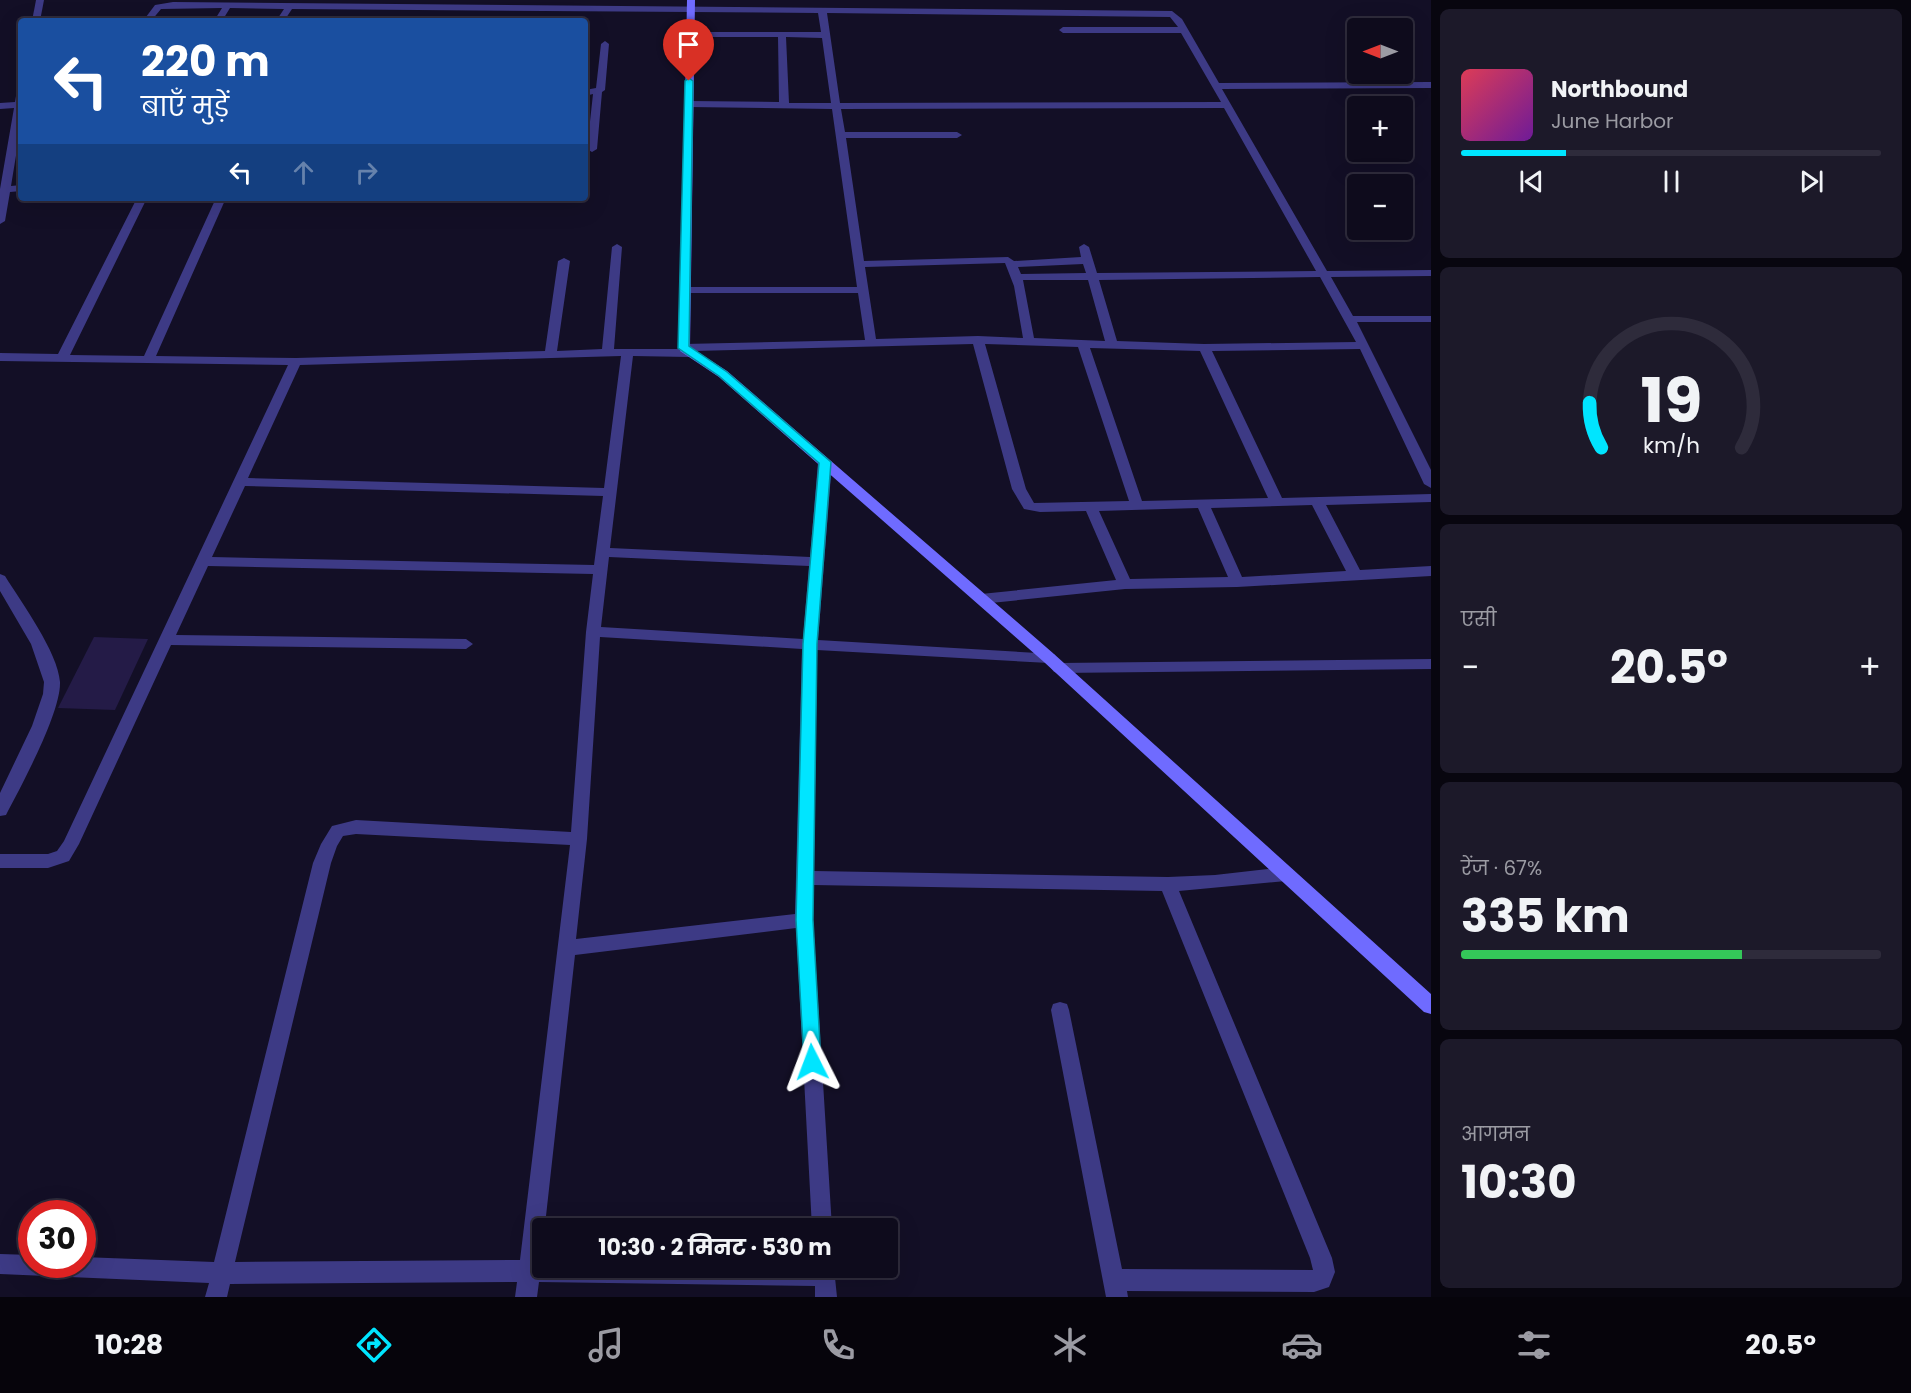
<!DOCTYPE html>
<html lang="hi">
<head>
<meta charset="utf-8">
<style>
  :root { --surface:#0e0b1c; --page:#1c1929; --text:#f1f3f6; --muted:#9b9ba3; --line:#2e2b3b; --accent:#00e5ff }
  body { margin:0; font-family:Poppins,"Noto Sans Devanagari",sans-serif; background:var(--page); color:var(--text); height:100vh; display:flex; flex-direction:column; font-size:22px; white-space:nowrap }
  * { box-sizing:border-box; margin:0 }
  p { font-size:20px; color:var(--muted) }
  .icon { flex:none; width:33px; height:33px; fill:none; stroke:currentColor; stroke-width:2; stroke-linecap:round; stroke-linejoin:round }
  .map { position:relative; flex:1; overflow:hidden }
  .panel { display:flex; flex-direction:column; gap:9px; padding:9px; background:#08060f; width:480px }
  .panel>* { flex:none }
  .hud { position:absolute; left:18px; top:18px; width:570px; height:183px; border-radius:6px; box-shadow:0 6px 24px #0002,0 0 0 2px var(--line); background:#1a4fa0; color:#fff; overflow:hidden }
  .needle { width:39px; rotate:270deg }
  .tools { position:absolute; left:1347px; top:18px; display:grid; gap:12px }
  .tools a { display:grid; place-items:center; width:66px; height:66px; border-radius:6px; background:var(--surface); box-shadow:0 6px 24px #0002,0 0 0 2px var(--line); font-size:30px }
  .speed { position:absolute; left:18px; top:1200px; display:flex; gap:12px; font-size:30px; font-weight:700; text-align:center }
  .speed>* { display:grid; place-content:center; width:78px; height:78px; border-radius:50%; background:var(--surface); box-shadow:0 6px 24px #0002,0 0 0 2px var(--line); line-height:1 }
  .speed .limit { border:9px solid #d22; background:#fff; color:#111 }
  .pin { position:absolute; display:grid; place-items:center; width:51px; height:51px; color:#fff; margin:-62px -26px; border-radius:50% 50% 50% 0; rotate:-45deg; box-shadow:0 0 6px #0007 }
  .pin .icon { rotate:45deg }
  .me { position:absolute; width:66px; margin:-33px; rotate:357deg; stroke-linejoin:round; filter:drop-shadow(0 0 4px #0008) }
  .turn { display:flex; align-items:center; gap:21px; height:126px; padding:0 24px; font-size:27px }
  .turn .icon { width:78px; height:78px; stroke-width:2.5 }
  .turn b { display:block; font-size:42px; line-height:51px }
  .lanes { display:flex; align-items:center; height:57px; padding:0 24px; background:#0003; justify-content:center; gap:30px; direction:ltr }
  .lanes .off { opacity:.35 }
  .big { font-size:45px; font-weight:700; line-height:1.1 }
  .panel .tile { flex:1; display:flex; flex-direction:column; justify-content:center; gap:9px; min-width:0; padding:0 21px; border-radius:9px; background:var(--page) }
  .panel .dial { align-items:center; gap:0 }
  .dial svg { height:156px; overflow:visible; fill:none; stroke:var(--line); stroke-width:7; stroke-linecap:round; text-anchor:middle }
  .dial text { fill:var(--text); stroke:none }
  .song { display:flex; align-items:center; gap:18px }
  .cover { width:72px; height:72px; border-radius:9px; background:linear-gradient(135deg,hsl(350 70% 55%),hsl(280 70% 35%)) }
  .played { height:6px; border-radius:3px; background:linear-gradient(90deg,var(--accent) 25%,var(--line) 25%) }
  .keys { display:flex; justify-content:space-around; direction:ltr }
  .heat { display:flex; justify-content:space-between; align-items:center; font-size:33px; direction:ltr }
  .charge { height:9px; border-radius:4px; background:linear-gradient(90deg,#34c759 67%,var(--line) 0) }
  .trip { position:absolute; left:532px; top:1218px; width:366px; height:60px; border-radius:6px; background:var(--surface); box-shadow:0 6px 24px #0002,0 0 0 2px var(--line); font-weight:700; line-height:60px; text-align:center }
  .tabs { display:flex; height:96px; justify-content:space-around; align-items:center; background:#06040b; color:var(--muted) }
  .tabs .icon { width:42px; height:42px }
  .tabs .active { color:var(--accent) }
  .tabs b { font-size:27px; color:var(--text) }
  main { display:flex; flex:1; min-height:0 }
  .map>svg:first-child { display:block }
  .building { fill:#241b47 }
  .lines { fill:none; stroke-linecap:round; stroke-linejoin:round }
  .street { fill:#3d3a85; fill-rule:evenodd }
  .secondary { fill:#6f6bff; fill-rule:evenodd }
  .route { fill:#00e5ff; stroke:#0095a6; stroke-width:1.5 }
</style>
</head>
<body>
<main>
<div class="map">
<svg width="1431" height="1297" viewBox="0 0 1431 1297">
  <rect width="100%" height="100%" fill="#130f26"/>
  <polygon class="building" points="94,637 148,639 115,710 58,708"/>
  <g class="lines">
    <g class="street">
      <polygon points="36,0 44,0 40,21 32,21"/>
      <path d="M173 2 1172 11 1182 19 1219 83 1431 82V88L1222 89 1327 271 1431 270V276L1331 277 1353 316H1431V322H1357L1431 470V488L1424 484 1360 349 1212 351 1282 498 1431 494V502L1326 505 1360 570 1431 566V576L1237 587 1125 589 981 604 976 602 974 599 981 594 1116 580 1086 511 1040 512 1024 509 1012 489 973 344 694 351 693 356 689 357 633 356 610 548 810 557 818 462 825 458 832 462 818 640 1054 654 1057 658 1049 663 817 650 814 871 1168 877 1215 875 1286 867 1292 869 1295 874 1292 879 1286 881 1179 891 1332 1258 1335 1272 1329 1287 1314 1292 1127 1291 1128 1297H1106L1051 1010 1053 1004 1060 1002 1067 1004 1069 1010 1122 1269 1313 1270 1310 1258 1162 891 813 885V920L832 1228H812L796 928 575 955 541 1261H543V1268H834L837 1297H815V1286L539 1282 537 1297H515L517 1282 230 1284 227 1297H205L209 1283 0 1274V1254L32 1255V1264H82V1257L214 1262 313 863 321 844 332 826 356 820 571 832 586 632 593 574 208 566 176 635 466 639 473 644 466 649 171 645 79 844 69 861 48 868H0V854H48L57 851 64 841 288 365 0 361V353L58 354 137 198H147L70 355 144 356 216 198H226L156 356 296 358 545 351 558 261 564 258 570 261 557 351 602 349 612 247 617 244 622 247 614 349H679L680 345 684 344 865 340 858 293H685L679 290 685 287H857L832 109 689 107 684 104 689 101 779 102 778 37H690L687 36V32H821L818 13 292 9 284 21H276L284 9 230 8 222 21H214L222 8 161 9 151 21H143L155 5ZM827 13 1170 17 1178 27H1063L1059 30 1063 33H1181L1221 102 840 103ZM786 37 822 38 831 103H789ZM1224 108 1316 271 1097 273 1089 247 1084 244 1079 247 1081 257 1014 261 1008 257 864 261 846 138H957L962 135 957 132H845L841 109ZM1005 263 1014 286 1023 338 978 336 876 339 865 267ZM1083 264 1086 273 1021 274 1018 267ZM1320 277 1356 342 1204 344 1117 341 1099 280ZM1023 280H1088L1105 341 1034 338ZM985 344 1078 347 1129 501 1034 503 1026 489ZM1090 348 1200 351 1268 498 1142 501ZM621 356 604 488 248 478 300 365ZM245 486 603 496 594 565 212 557ZM1312 505 1346 571 1242 577 1211 508ZM1198 508 1228 577 1130 579 1099 511ZM609 557 809 566 803 639 601 627ZM600 637 802 649 795 914 576 939 587 839ZM356 834 570 845 520 1260 235 1262 331 863 337 846 343 836Z"/>
      <polygon points="605,41 609,44 605,90 602,92 597,149 592,152 587,149 593,94 585,96 585,90 596,88 601,44"/>
      <polygon points="21,93 21,125 11,186 21,185 21,191 10,192 5,221 0,224 0,189 14,108 0,109 0,103 15,102 16,96"/>
      <path d="M0 574 5 576C21 602 58 652 60 682 61 713 21 786 6 815L0 816V793L32 726 43 694 44 682 31 644 0 591Z"/>
      <polygon points="1431,659 1431,669 1059,673 1054,672 1051,668 1054,664 1059,663"/>
    </g>
    <polygon class="secondary" points="687,0 695,0 690,347 727,371 1054,654 1431,994 1431,1014 1424,1012 1044,662 719,377 680,351"/>
  </g>
  <polygon class="route" points="689,78 693,81 689,346 727,372 831,462 817,644 813,920 821,1062 819,1068 812,1070 806,1068 804,1062 796,920 803,644 819,463 719,376 678,348 685,81"/>
</svg>
<div class="tools">
<a><svg class="needle" viewBox="-14 -14 28 28"><path d="M0-13l5 13h-10z" fill="#e53935"/><path d="M0 13l5-13h-10z" fill="#9b9ba3"/></svg></a>
<a>+</a>
<a>−</a>
</div>
<div class="speed"><div class="limit">30</div></div>
<div class="pin" style="left:689px;top:81px;background:#d93025"><svg class="icon" aria-label="arrive" viewBox="0 0 24 24"><path d="M6 21V4h12l-3 4 3 4H6"/></svg></div>
<svg class="me" style="left:812px;top:1062px" viewBox="-20 -20 40 40"><path d="M0-17L14 15 0 8-14 15z" fill="#00e5ff" stroke="#fff" stroke-width="4"/></svg>
<div class="trip">10:30 · 2 मिनट · 530 m</div>
<div class="hud">
<div class="turn"><svg class="icon" aria-label="left" viewBox="0 0 24 24"><path d="M17 20v-9H6M10 6l-5 5 5 5"/></svg><div><b>220 m</b>बाएँ मुड़ें</div></div>
<div class="lanes"><svg class="icon" aria-label="left" viewBox="0 0 24 24"><path d="M17 20v-9H6M10 6l-5 5 5 5"/></svg><svg class="icon off" aria-label="ahead" viewBox="0 0 24 24"><path d="M12 20V5M6 11l6-6 6 6"/></svg><svg class="icon off" aria-label="right" viewBox="0 0 24 24"><path d="M7 20v-9h11M14 6l5 5-5 5"/></svg></div>
</div>
</div>
<section class="panel">
<div class="tile">
<div class="song"><i class="cover"></i><div><b>Northbound</b><p>June Harbor</p></div></div>
<div class="played"></div>
<div class="keys"><svg class="icon" aria-label="previous" viewBox="0 0 24 24"><path d="M18 5L8 12l10 7zM5 5v14"/></svg><svg class="icon" aria-label="pause" viewBox="0 0 24 24"><path d="M8 5v14M16 5v14"/></svg><svg class="icon" aria-label="next" viewBox="0 0 24 24"><path d="M6 5l10 7-10 7zM19 5v14"/></svg></div>
</div>
<div class="tile dial"><svg viewBox="0 0 100 80">
<path d="M14 69A42 42 0 1 1 86 69"/>
<path d="M14 69A42 42 0 0 1 8 46" stroke="#00e5ff"/>
<text x="50" y="56" font-size="32" font-weight="700">19</text>
<text x="50" y="72" font-size="11">km/h</text>
</svg></div>
<div class="tile"><p>एसी</p>
<div class="heat"><a>−</a><b class="big">20.5°</b><a>+</a></div>
</div>
<div class="tile"><p>रेंज · 67%</p><b class="big">335 km</b><div class="charge"></div></div>
<div class="tile"><p>आगमन</p><b class="big">10:30</b></div>
</section>
</main>
<nav class="tabs">
<b>10:28</b>
<svg class="icon active" aria-label="directions" viewBox="0 0 24 24"><path d="M12 3l9 9-9 9-9-9zM9 14v-3h6M13 9l2 2-2 2"/></svg>
<svg class="icon" aria-label="music" viewBox="0 0 24 24"><path d="M9 18V5l10-2v13"/><circle cx="6" cy="18" r="3"/><circle cx="16" cy="16" r="3"/></svg>
<svg class="icon" aria-label="phone" viewBox="0 0 24 24"><path d="M5 4h4l2 5-3 2q2 4 5 5l2-3 5 2v4C11 20 4 13 5 4z"/></svg>
<svg class="icon" aria-label="climate" viewBox="0 0 24 24"><path d="M12 3v18M4 7l16 10M4 17L20 7"/></svg>
<svg class="icon" aria-label="car" viewBox="0 0 24 24"><path d="M5 17H2v-5l4-1 3-4h7l3 4 3 1v5h-3M9 17h6M6 11h13"/><circle cx="7" cy="17" r="2"/><circle cx="17" cy="17" r="2"/></svg>
<svg class="icon" aria-label="filters" viewBox="0 0 24 24"><path d="M4 7h16M4 17h16"/><circle cx="9" cy="7" r="2"/><circle cx="15" cy="17" r="2"/></svg>
<b>20.5°</b>
</nav>
</body>
</html>
